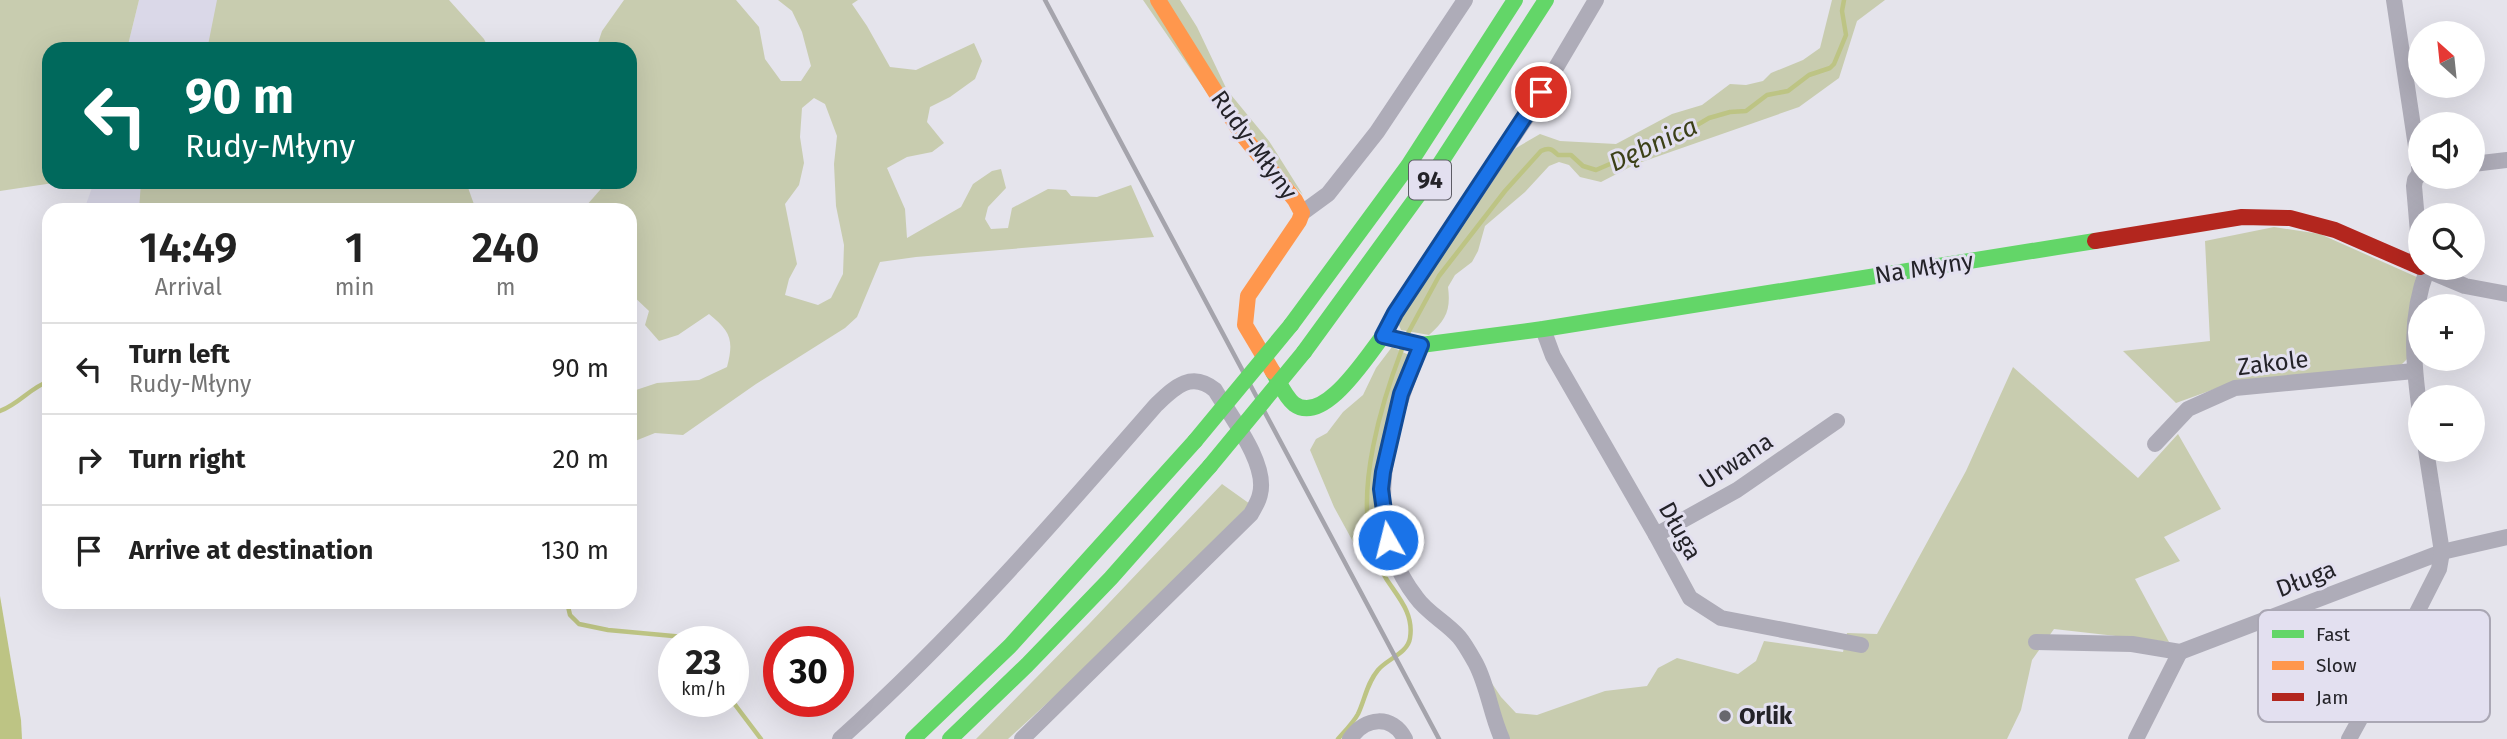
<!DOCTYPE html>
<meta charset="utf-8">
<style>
body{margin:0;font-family:"Fira Sans",sans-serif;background:#f6f6f6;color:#222;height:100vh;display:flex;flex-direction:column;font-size:26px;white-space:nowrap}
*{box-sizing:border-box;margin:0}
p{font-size:23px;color:#767676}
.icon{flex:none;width:38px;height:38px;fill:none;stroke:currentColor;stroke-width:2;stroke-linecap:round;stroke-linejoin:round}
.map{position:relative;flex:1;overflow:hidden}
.side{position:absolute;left:42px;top:203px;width:595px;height:406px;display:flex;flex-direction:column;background:#fff;border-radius:21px;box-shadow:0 7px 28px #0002}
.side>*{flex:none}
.top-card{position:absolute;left:42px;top:42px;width:595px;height:147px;border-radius:21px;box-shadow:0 7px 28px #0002;background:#00695c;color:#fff;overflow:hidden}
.needle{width:46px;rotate:333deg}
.fabs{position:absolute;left:2408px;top:21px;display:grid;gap:14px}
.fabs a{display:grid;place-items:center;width:77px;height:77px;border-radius:50%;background:#fff;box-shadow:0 7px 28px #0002;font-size:35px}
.speed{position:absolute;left:658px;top:626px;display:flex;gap:14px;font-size:35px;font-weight:700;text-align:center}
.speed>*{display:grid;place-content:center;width:91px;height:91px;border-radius:50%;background:#fff;box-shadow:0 7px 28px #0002;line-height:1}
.speed small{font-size:18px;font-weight:400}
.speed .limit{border:10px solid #d22;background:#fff;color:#111}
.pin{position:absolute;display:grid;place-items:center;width:60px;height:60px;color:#fff;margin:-30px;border:4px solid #fff;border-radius:50%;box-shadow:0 2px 7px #0007}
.me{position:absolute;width:77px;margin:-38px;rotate:352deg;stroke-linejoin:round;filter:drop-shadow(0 0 5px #0008)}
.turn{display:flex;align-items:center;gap:24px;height:147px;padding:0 28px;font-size:32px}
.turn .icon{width:91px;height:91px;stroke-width:2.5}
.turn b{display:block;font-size:49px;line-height:60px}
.eta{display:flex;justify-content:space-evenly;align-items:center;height:119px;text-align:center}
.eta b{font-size:42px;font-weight:600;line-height:49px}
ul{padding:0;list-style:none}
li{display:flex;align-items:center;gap:21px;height:91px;padding:0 28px;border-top:2px solid #e0e0e0}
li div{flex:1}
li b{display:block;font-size:26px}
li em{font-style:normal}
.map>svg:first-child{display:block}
.built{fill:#dad8e8}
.green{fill:#c8ccaf;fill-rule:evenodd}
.water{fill:#bdc484}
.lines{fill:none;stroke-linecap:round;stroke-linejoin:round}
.stream{stroke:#bdc484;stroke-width:4.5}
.street{stroke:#aeacb8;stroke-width:16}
.fast{stroke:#63d668;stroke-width:16}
.slow{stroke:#ff974d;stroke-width:16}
.jam{stroke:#b3261e;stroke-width:16}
.rail{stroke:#a5a4ac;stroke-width:4.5}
.fast-bridge{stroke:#63d668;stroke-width:16}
.route-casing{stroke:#114b97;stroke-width:18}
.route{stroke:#1a73e8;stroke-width:12}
.poi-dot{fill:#68676d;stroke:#e3e0f0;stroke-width:2.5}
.labels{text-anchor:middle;stroke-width:6;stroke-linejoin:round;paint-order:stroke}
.shield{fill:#e3e0f0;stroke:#5d5c65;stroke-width:2}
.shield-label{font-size:23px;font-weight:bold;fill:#242329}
.street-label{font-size:24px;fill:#242329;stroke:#e3e0f0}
.poi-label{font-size:24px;font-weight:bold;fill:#242329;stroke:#e3e0f0;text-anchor:start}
.water-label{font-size:26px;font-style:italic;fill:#3c4018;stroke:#e3e0f0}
.key{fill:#e3e0f0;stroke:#aaa7b4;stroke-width:2}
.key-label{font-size:19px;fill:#242329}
</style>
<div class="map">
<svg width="2507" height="739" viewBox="0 0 2507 739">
<rect width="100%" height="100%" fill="#e5e4ec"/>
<!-- built -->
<g class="built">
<path d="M 139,0 L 375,0 L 360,49 L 127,49 Z"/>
<path d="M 94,182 L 319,182 L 310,210 L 84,210 Z"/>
</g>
<!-- green -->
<g class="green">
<path d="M 0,0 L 139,0 L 127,49 L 49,49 L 49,182 L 60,182 L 0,191 Z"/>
<path d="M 217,0 L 449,0 L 484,39 L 489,49 L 205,49 L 208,45 Z"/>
<path d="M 624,0 L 736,0 L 759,27 L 765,59 L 781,81 L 801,81 L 811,66 L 802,32 L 792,11 L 778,0 L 858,0 L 852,4 L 867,26 L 890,67 L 916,70 L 974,43 L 982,61 L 975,79 L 950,97 L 930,107 L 927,122 L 944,143 L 932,152 L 907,157 L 887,168 L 905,209 L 907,238 L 961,207 L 973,184 L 992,171 L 1001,169 L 1006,188 L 988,207 L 985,219 L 991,229 L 1008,228 L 1012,208 L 1048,189 L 1066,190 L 1071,196 L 1097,197 L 1131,185 L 1154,237 L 916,257 L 880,262 L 857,317 L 845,328 L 756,384 L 683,435 L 655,433 L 630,443 L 630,392 L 657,383 L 699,380 L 727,367 C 734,340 731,332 709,314 L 678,335 L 659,341 L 645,325 L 649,311 L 630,293 L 630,210 L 579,210 L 586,206 L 607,182 L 630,182 L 630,49 L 596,49 L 602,31 ZM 814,98 L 825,104 L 837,136 L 834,164 L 836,206 L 844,245 L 843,274 L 831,298 L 818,305 L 785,295 L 789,279 L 797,264 L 785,204 L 799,185 L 804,163 L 800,137 L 802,108 Z"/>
<path d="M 1143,0 L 1180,0 L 1197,27 L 1227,90 L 1269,141 L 1303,195 L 1216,106 Z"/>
<path d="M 1832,0 L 1885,0 L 1857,21 L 1839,78 L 1799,107 L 1636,164 L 1601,182 L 1580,177 L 1569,165 L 1559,162 L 1549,166 L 1525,192 L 1485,226 L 1478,251 L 1472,262 L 1455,275 L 1448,287 C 1451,310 1446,320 1429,335 L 1401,330 L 1397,320 L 1501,165 L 1516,148 L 1540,134 L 1560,141 L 1616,144 L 1672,114 L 1702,105 L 1730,84 L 1746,85 L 1763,81 L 1771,73 L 1803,60 L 1820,48 Z"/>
<path d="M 141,182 L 466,182 L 476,210 L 139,210 Z"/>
<path d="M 2274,227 L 2320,234 L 2419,278 L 2410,356 L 2397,369 L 2223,386 L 2176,403 L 2123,351 L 2210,341 L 2205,241 Z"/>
<path d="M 1392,347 L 1411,356 L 1376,494 L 1376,514 L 1387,564 L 1381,569 L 1368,569 L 1334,507 L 1310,450 L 1316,439 L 1327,433 L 1343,412 L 1363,395 L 1376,368 Z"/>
<path d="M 2013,367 L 2138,478 L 2178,434 L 2221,509 L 2164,537 L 2180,561 L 2135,579 L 2169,642 L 2054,629 L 2032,660 L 2021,710 L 2007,739 L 1507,739 L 1485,673 L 1501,697 L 1516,713 L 1537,715 L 1605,691 L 1647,686 L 1658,668 L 1677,658 L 1738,674 L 1756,661 L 1764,641 L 1843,652 L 1847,633 L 1877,634 L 1966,471 Z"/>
<path d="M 1222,484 L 1250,504 L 1104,651 L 1008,739 L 976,739 L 1090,623 Z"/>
</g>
<!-- water -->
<path class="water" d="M 0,596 L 21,720 L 22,739 L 0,739 Z"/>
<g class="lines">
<!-- stream -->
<g class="stream">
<path d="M 1407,335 L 1439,276 L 1505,191 L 1541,151 C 1549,147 1552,149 1558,155 L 1571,155 L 1583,166 L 1596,170 L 1640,151 L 1663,145 L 1709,118 L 1730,112 L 1746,111 L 1767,95 L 1788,91 L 1809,75 L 1830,68 L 1834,64 L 1846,35 L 1842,11 L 1844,0"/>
<path d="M 0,411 C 19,404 30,388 49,381"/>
<path d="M 567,602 L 570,615 L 579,624 L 608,630 L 684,637 L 692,642"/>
<path d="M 733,702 L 761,739"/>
<path d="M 1338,739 C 1345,731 1353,723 1358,714 C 1365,699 1367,683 1378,670 C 1387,659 1408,653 1410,638 C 1414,614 1399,598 1387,580 C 1381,571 1375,557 1372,546 C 1356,488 1381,404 1402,349"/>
</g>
<!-- street -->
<g class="street">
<path d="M 2394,0 L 2420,173"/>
<path d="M 2473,164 L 2507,160"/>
<path d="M 1302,213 L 1328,194 L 1377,132 L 1465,0"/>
<path d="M 2416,264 L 2419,244 L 2414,186 L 2415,180 L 2420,173"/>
<path d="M 2422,268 L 2465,286 L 2507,294"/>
<path d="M 1543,329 L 1553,356 L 1656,535 L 1690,598 L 1721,618 L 1861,645"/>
<path d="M 1383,336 L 1395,313 L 1528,115 L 1596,0"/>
<path d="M 1421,345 C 1389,425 1357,521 1416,597 C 1427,613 1446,622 1459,637 C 1465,644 1471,655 1476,664 C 1488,687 1491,715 1502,739"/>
<path d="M 2420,412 C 2413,363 2409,317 2427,270"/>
<path d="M 2155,444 L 2188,409 L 2235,388 L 2414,371"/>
<path d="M 1656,535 L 1737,490 L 1837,421"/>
<path d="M 2036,642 L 2132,644 L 2180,652 L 2442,552 L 2507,537"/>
<path d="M 840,739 C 955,636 1055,521 1156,405 C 1174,388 1191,370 1215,390 C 1231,417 1268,464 1260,494 C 1259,501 1254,508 1251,514 L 1022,739"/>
<path d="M 1350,739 C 1365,717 1392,714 1405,739"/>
<path d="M 2136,739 L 2180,652"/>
<path d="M 2349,739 L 2399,648 L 2439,569 L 2442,552 L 2426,450"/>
</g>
<!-- fast -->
<g class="fast">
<path d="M 1291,325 L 1408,166 L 1515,0"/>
<path d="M 1304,352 L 1430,179 L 1546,0"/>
<path d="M 1273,372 C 1279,382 1285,397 1294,404 C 1324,426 1367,356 1383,336 L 1421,345 L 1543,329 L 2095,241"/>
<path d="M 913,739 L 1010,646 L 1195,441"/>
<path d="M 950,739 L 1027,665 L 1111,578 L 1210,466"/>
</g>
<!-- slow -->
<path class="slow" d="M 1158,0 L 1241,133 L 1295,200 L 1302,213 L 1299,221 L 1248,296 L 1245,325 L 1273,372"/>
<!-- jam -->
<path class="jam" d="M 2095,241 L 2242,217 L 2290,218 L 2335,230 L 2420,267"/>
<!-- rail -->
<path class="rail" d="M 1045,0 L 1439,739"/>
<!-- fast-bridge -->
<g class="fast-bridge">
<path d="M 1195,441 L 1291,325"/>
<path d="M 1210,466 L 1304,352"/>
</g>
</g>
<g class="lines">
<!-- route casing -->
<g class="route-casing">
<path id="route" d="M 1388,540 L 1381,489 L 1383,472 L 1401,394 L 1421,345 L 1383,336 L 1395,313 L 1541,92"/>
</g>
<!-- route -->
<use href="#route" class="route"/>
</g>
<!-- markers -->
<circle class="poi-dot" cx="1725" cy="716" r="7"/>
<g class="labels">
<!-- shield labels -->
<rect class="shield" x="1409" y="160.5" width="42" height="39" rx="5"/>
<g class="shield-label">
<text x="1430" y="188">94</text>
</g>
<!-- street labels -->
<g class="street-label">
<text transform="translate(1254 145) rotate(54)" y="8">Rudy-Młyny</text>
<text transform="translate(1924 268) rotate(-9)" y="8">Na Młyny</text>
<text transform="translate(2273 363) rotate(-7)" y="8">Zakole</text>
<text transform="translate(1736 461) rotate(-33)" y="8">Urwana</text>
<text transform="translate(1680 531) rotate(61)" y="8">Długa</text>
<text transform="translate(2306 579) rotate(-21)" y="8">Długa</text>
</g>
<!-- poi labels -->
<g class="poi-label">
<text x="1739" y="724">Orlik</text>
</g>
<!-- water labels -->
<g class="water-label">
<text transform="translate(1653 144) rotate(-25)" y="9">Dębnica</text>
</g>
</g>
<!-- legend -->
<rect x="2258" y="610" width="232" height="112" rx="10" class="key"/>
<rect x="2272" y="630" width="32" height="8" fill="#63d668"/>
<rect x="2272" y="661" width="32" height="9" fill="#ff974d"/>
<rect x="2272" y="693" width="32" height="8" fill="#b3261e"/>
<g class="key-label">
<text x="2316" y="641">Fast</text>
<text x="2316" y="672">Slow</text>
<text x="2316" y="704">Jam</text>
</g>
</svg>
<div class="fabs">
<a><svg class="needle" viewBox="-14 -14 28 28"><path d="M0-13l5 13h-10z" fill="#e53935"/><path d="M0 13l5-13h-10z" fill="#767676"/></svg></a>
<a><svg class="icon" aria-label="sound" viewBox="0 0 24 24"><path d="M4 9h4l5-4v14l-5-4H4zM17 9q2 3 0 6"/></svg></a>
<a><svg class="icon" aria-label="search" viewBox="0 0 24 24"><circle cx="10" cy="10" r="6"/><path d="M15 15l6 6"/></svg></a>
<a>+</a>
<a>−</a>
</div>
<div class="speed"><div>23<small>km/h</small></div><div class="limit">30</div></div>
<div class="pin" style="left:1541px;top:92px;background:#d93025"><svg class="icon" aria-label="arrive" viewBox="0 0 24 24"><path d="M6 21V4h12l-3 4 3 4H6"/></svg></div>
<svg class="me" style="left:1388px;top:540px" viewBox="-20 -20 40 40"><circle r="17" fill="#1a73e8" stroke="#fff" stroke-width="3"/><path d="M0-11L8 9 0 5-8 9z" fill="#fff"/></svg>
<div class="top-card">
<div class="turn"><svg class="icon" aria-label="left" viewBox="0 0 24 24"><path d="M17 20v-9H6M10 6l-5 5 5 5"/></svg><div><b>90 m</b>Rudy-Młyny</div></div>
</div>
<section class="side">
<div class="eta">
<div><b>14:49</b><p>Arrival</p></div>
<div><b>1</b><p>min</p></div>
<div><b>240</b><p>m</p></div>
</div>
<ul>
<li><svg class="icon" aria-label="left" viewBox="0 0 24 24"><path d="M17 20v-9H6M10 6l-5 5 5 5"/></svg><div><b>Turn left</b><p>Rudy-Młyny</p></div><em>90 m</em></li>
<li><svg class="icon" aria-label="right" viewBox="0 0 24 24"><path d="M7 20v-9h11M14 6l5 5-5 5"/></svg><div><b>Turn right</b></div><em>20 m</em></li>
<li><svg class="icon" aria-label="arrive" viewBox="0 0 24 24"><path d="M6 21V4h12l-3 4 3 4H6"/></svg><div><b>Arrive at destination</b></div><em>130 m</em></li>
</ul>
</section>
</div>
